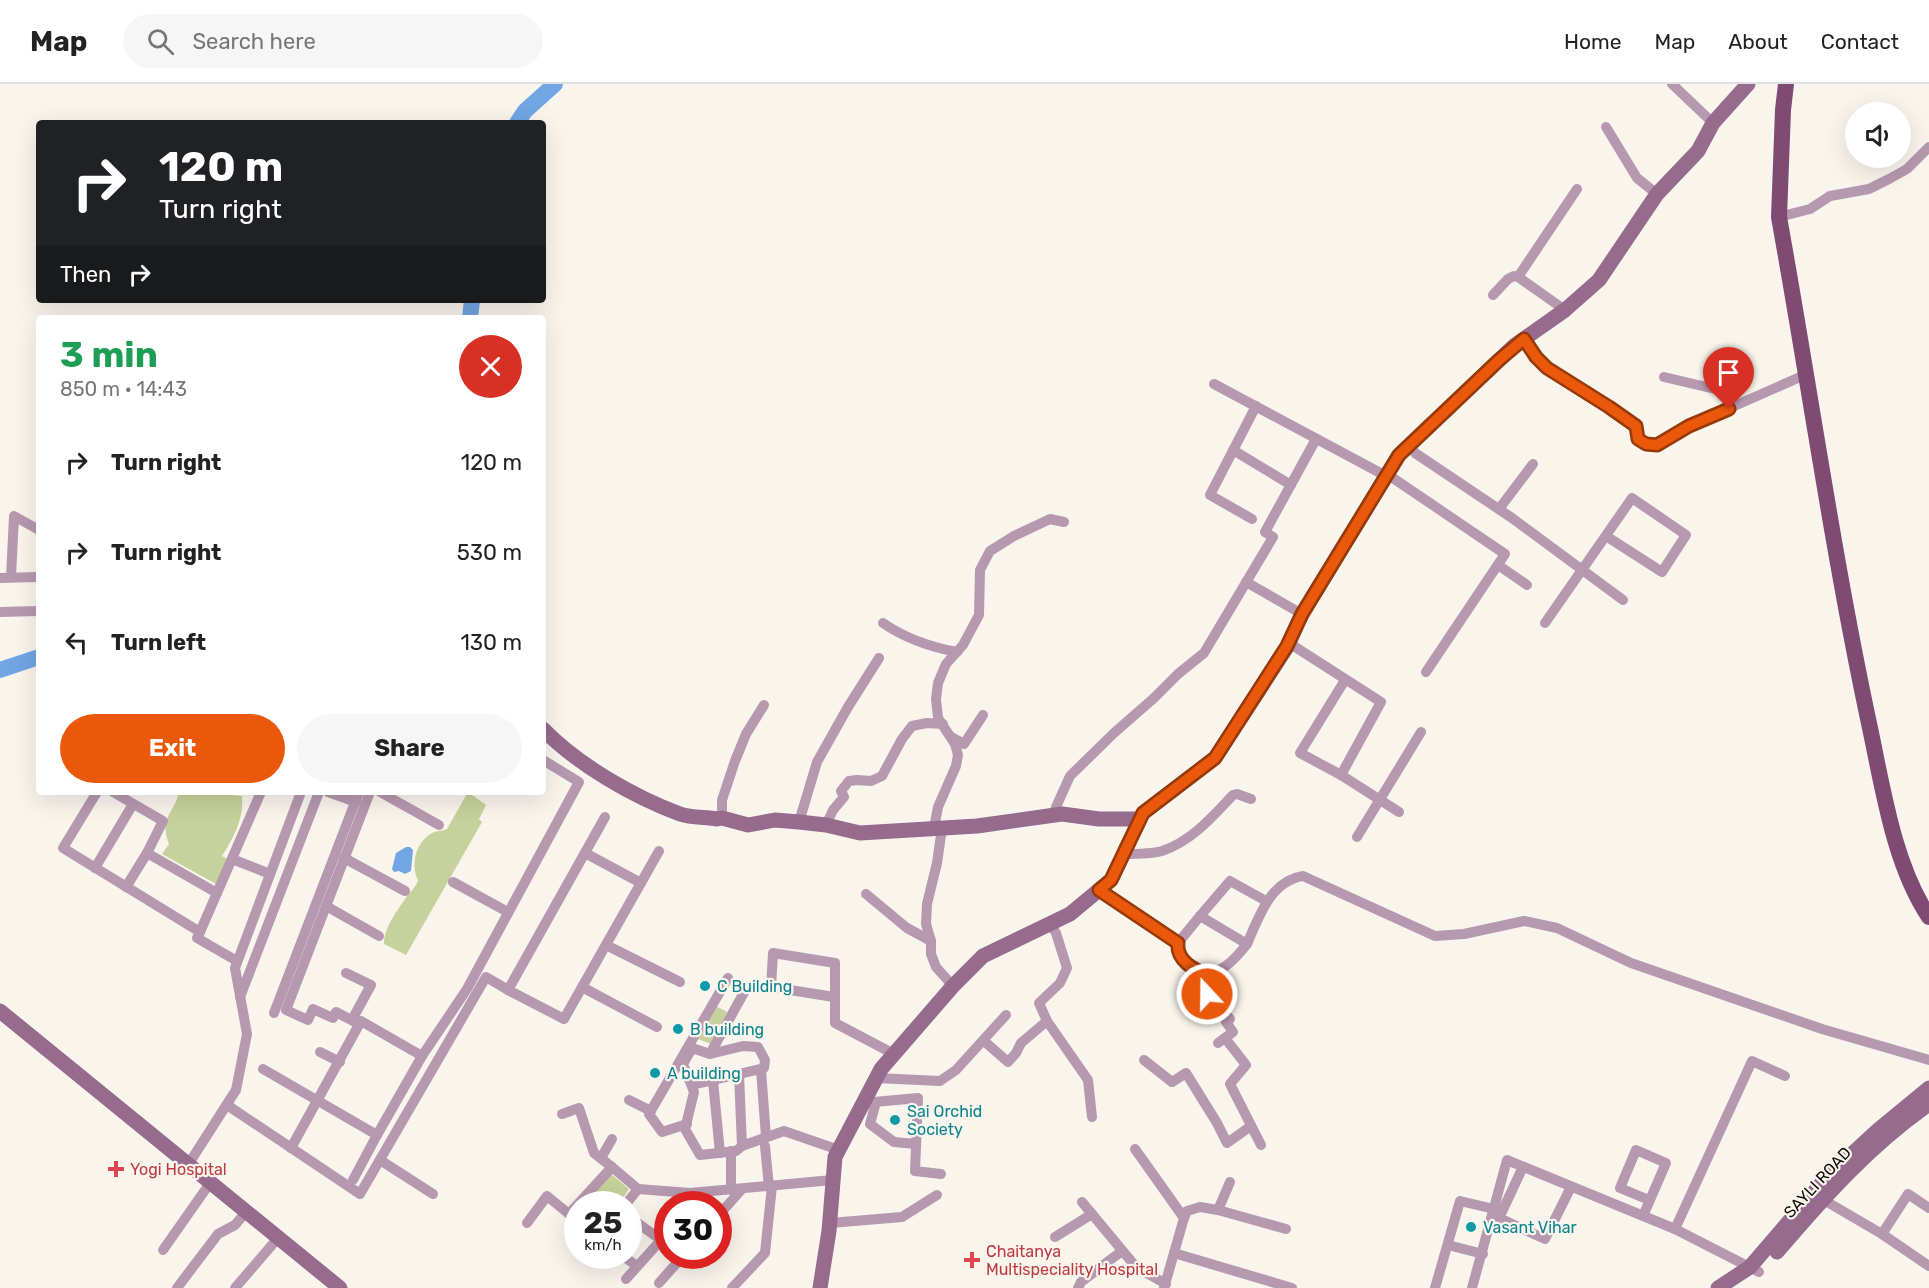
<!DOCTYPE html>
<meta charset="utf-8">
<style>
body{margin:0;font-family:Rubik,sans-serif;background:#f6f6f6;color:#222;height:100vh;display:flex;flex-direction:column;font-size:22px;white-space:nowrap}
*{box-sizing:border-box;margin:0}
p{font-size:20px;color:#767676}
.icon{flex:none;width:33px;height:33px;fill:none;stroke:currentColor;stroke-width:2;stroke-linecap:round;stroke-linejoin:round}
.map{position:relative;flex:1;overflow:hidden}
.side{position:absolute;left:36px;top:231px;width:510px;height:480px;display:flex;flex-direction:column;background:#fff;border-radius:6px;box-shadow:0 6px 24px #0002}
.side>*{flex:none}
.top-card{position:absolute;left:36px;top:36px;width:510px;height:183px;border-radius:6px;box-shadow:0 6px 24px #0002;background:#202124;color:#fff;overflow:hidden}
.buttons{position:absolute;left:1845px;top:18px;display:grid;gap:12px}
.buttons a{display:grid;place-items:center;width:66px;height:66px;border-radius:50%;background:#fff;box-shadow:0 6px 24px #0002;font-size:30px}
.speed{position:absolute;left:564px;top:1107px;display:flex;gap:12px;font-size:30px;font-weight:700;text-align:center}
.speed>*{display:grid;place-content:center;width:78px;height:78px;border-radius:50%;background:#fff;box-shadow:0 6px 24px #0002;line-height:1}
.speed small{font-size:15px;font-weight:400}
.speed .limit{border:9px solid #d22;background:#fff;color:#111}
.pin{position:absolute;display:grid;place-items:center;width:51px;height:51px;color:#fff;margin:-62px -26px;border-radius:50% 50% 50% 0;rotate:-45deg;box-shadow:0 0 6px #0007}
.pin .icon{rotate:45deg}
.me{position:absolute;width:66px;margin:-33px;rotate:339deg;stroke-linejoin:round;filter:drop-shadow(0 0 4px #0008)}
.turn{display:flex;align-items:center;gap:21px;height:126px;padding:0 24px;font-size:27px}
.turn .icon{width:78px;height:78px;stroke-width:2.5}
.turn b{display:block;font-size:42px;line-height:51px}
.then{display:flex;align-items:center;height:57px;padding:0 24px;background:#0003;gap:12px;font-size:22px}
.round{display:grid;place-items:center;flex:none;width:63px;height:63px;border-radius:32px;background:#f6f6f6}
.head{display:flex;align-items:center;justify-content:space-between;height:102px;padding:0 24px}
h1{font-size:36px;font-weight:700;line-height:45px;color:#1e9e55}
.cta{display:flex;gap:12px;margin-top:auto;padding:12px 24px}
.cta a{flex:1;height:69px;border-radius:36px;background:#ea580c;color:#fff;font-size:24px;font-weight:700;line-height:69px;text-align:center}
.cta a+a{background:#f6f6f6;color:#222}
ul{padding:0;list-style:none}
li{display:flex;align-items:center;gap:18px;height:90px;padding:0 24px}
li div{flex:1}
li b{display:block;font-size:22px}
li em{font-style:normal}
header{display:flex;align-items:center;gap:36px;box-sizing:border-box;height:84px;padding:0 30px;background:#fff;border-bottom:2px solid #e0e0e0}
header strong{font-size:28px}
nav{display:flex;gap:33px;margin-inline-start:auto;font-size:21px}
.search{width:420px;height:54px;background:#f6f6f6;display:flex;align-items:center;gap:15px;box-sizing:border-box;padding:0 21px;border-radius:33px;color:#767676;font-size:22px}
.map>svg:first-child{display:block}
.green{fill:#c6d19b}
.water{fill:#71a5e3}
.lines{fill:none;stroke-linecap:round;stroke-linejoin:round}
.river{stroke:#71a5e3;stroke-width:16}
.street{stroke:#b698af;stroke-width:10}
.secondary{stroke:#966b8d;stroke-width:15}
.primary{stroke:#7f4a74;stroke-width:16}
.route-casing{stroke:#983908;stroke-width:15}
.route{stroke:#ea580c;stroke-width:10}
.culture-dot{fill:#0f9aa8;stroke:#f9f5ed;stroke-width:2}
.health-dot{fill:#e0444e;stroke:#f9f5ed;stroke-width:2}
.labels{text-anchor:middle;stroke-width:4.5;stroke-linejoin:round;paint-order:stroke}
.culture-label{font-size:16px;fill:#0d838f;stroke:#f9f5ed;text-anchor:start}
.health-label{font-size:16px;fill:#be3a42;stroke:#f9f5ed;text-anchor:start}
.street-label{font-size:16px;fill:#0d0c0a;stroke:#f9f5ed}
</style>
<header>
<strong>Map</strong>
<div class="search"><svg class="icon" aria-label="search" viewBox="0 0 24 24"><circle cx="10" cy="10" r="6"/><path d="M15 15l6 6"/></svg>Search here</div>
<nav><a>Home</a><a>Map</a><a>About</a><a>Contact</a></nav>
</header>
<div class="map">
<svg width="1929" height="1204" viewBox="0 0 1929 1204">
<rect width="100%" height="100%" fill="#f9f5ed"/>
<!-- green -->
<g class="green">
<path d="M 179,708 L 203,708 L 242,712 C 244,735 234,753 222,772 L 228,775 L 216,800 L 162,770 L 169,760 C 159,733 174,730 179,708 Z"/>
<path d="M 468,708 L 486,721 L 479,735 L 482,738 L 406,871 L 384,860 C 384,843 398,826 407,812 C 412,806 416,803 418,796 C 410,780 416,758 432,749 C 436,747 442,747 447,745 Z"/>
<path d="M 716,922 L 727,928 L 711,960 L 698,955 Z"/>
<path d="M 610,1089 L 629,1105 L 619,1120 L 580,1120 Z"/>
</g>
<!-- water -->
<path class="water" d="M 406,763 L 410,763 L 413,766 L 411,787 L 405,790 L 399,787 L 394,788 L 392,785 L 396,769 Z"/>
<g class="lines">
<!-- river -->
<g class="river">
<path d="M 517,39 L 525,27 L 555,0"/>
<path d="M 470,234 L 472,216"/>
<path d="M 0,586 L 39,573"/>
</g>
<!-- street -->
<g class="street">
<path d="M 1672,0 L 1713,39"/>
<path d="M 1606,43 L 1637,94 L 1657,110"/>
<path d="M 1779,133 L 1810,125 L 1830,112 L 1869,105 L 1889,95 L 1907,85 L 1929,63"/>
<path d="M 1493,211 L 1508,195 L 1514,192 L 1518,193"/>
<path d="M 1565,226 L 1518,193 L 1577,105"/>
<path d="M 1524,255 L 1536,273 L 1547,284 L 1609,323 L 1636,342 L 1638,355 L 1646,360 L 1657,361 L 1689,342 L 1807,290"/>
<path d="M 1664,293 L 1719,306 L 1733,323"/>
<path d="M 1214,300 L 1386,392"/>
<path d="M 1409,360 L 1415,369 L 1512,434 L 1623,516"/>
<path d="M 1233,366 L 1291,401"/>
<path d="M 1387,390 L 1505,470 L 1426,588"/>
<path d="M 1499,425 L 1533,380"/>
<path d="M 1252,435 L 1210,411 L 1256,322"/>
<path d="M 1498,481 L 1527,501"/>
<path d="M 11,493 L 14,432 L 39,446"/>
<path d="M 0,494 L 39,493"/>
<path d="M 1246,498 L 1302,530"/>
<path d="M 0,528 L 39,527"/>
<path d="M 883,539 C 906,555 930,563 957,568"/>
<path d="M 1545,539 L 1632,414 L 1686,451 L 1662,488 L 1606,452"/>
<path d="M 1289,559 L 1381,618 L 1341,691 L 1399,728"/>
<path d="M 951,653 L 964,660 L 983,631"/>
<path d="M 1341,691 L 1300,669 L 1345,596"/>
<path d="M 97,708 L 63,764 L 200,848 L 261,708"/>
<path d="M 113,708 L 163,737 L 147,769 L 217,809"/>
<path d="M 328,708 L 356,718"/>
<path d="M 380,708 L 439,741"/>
<path d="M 1054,732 L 1056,723 L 1070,692 L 1114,649 L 1154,614 L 1178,590 L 1204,569 L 1273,453 L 1265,448 L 1316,355"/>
<path d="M 722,734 L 722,716 L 735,677 L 746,650 L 764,621"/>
<path d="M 799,738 L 817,678 L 848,623 L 879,574"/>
<path d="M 826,741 L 833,726 L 844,713 L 841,707 L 849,697 L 857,696 L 871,697 L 882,692 L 902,655 L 912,642 L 927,639 L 943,640"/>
<path d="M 934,744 L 938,723 L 956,682 L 958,671 L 955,660 L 938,634 L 936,615 L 938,599 L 946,580 L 963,561 L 979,531 L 980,486 L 990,467 L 1014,452 L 1050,435 L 1064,438"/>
<path d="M 942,744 L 937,779 L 927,820 L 926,840 L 931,857 L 931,870 L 936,883 L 953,902"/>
<path d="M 1357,753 L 1421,648"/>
<path d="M 585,769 L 641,799"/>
<path d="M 1124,770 C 1136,770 1151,770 1162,767 C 1192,757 1212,733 1233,711 L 1237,710 L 1251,715"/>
<path d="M 344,774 L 405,807"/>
<path d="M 232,775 L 270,790"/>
<path d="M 95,784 L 133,720"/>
<path d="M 453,798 L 508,828"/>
<path d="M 126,803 L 147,769"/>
<path d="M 1099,806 L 1178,859 L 1200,832 L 1247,860 C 1259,833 1270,797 1303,792 L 1435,852 L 1464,850 L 1524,837 L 1557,844 L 1631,879 L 1822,945 L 1929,976"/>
<path d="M 866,810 L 907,844 L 931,857"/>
<path d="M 326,822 L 379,852"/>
<path d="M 1200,832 L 1230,797 L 1266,817"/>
<path d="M 200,848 L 197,854 L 237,877"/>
<path d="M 1178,859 C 1175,876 1194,886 1208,891 C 1226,885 1236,874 1247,860"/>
<path d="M 606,861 L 680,898"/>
<path d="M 346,889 L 371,901 L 352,936"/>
<path d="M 1208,891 L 1207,910 L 1230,935 L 1226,938 L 1233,948 L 1218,959"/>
<path d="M 582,903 L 657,943"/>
<path d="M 508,906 L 564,935 L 659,767"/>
<path d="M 240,913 L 319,708"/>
<path d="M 834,913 L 771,903 L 773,869 L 835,879 L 835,939 L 894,970"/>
<path d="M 274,929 L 359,708"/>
<path d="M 1047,937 L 1039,919 L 1060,899 L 1067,884 L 1056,849 L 1050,840"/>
<path d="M 359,940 L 336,928 L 333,934 L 313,925 L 308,936 L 286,926 L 370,708"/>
<path d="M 1225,954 L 1246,981 L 1230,1000 L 1261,1061"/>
<path d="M 984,957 L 1008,978 L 1016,969 L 1021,959 L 1047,937 L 1088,996 L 1092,1033"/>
<path d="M 320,968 L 340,978"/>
<path d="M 710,970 L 747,903"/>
<path d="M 1144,976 L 1172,998 L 1186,989 L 1217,1039 L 1227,1059 L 1251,1042"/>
<path d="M 263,985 L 377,1051 L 353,1096"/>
<path d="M 761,986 L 766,1053"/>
<path d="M 739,990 L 742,1062"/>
<path d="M 876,994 L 940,997 L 956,986 L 1006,931"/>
<path d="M 713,997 L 720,1069"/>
<path d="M 692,1001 L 764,984 L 765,976 L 758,963 L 743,962 L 710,970 L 692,964 L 683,980 L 694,1008 L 685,1045 L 700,1071 L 736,1067 L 742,1062 L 784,1047 L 839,1066"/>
<path d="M 629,1016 L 651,1027"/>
<path d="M 876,1018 L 870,1040 L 894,1058 L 916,1060"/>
<path d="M 863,1019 L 918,1014 L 915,1087 L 941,1090"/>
<path d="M 227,1021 L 360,1110 L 486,893 L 508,906 L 605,733"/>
<path d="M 562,1030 L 579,1024 L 594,1069 L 612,1083"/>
<path d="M 687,1040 L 662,1048 L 649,1030 L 728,894"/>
<path d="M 377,1051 L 422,972 L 467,905 L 579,698 L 543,676"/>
<path d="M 765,1062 L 769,1103"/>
<path d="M 291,1064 L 361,937 L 422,972"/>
<path d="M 1135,1065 L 1184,1134 L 1164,1204"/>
<path d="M 601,1074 L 612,1055"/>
<path d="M 380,1076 L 433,1110"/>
<path d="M 188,1081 L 236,1006 L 247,950 L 235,884 L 301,708"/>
<path d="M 1523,1083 L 1499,1134 L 1545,1155 L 1571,1103"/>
<path d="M 731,1106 L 731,1067"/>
<path d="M 1822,1115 L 1882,1150 L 1929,1182"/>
<path d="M 1082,1118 L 1136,1183 L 1166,1200"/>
<path d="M 626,1120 L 638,1105"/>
<path d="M 1218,1126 L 1286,1145"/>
<path d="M 628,1132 L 661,1156 L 668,1148"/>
<path d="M 718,1132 L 742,1105"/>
<path d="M 1643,1132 L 1666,1079 L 1636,1066 L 1620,1104 L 1649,1116"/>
<path d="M 1184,1134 L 1187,1127 L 1200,1123 L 1218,1126 L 1230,1098"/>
<path d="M 578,1137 L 569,1130 L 612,1083 L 638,1105 L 690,1109 L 832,1096"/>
<path d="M 527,1139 L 547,1112 L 569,1130"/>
<path d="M 830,1139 L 902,1133 L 937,1111"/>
<path d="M 1675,1145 L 1752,977 L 1785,992"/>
<path d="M 1882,1150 L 1908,1110 L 1929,1124"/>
<path d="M 1055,1153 L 1092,1130"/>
<path d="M 1448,1161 L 1483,1170"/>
<path d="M 163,1166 L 210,1099"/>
<path d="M 1174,1169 L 1292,1204"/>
<path d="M 623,1172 L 637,1182"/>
<path d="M 584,1174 L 586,1172"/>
<path d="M 626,1195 L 661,1156"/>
<path d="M 659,1199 L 683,1172"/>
<path d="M 177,1204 L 218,1150 L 235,1141 L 246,1128"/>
<path d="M 235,1204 L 278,1154"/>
<path d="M 732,1204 L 765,1169 L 772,1102"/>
<path d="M 1078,1204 L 1081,1198 L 1122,1167"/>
<path d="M 1435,1204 L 1460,1117 L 1494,1125"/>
<path d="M 1472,1204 L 1507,1076 L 1675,1145 L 1759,1188"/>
</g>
<!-- secondary -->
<g class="secondary">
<path d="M 543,645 C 578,681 634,713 680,730 C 691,734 705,733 717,735 L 722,734 L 748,741 L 775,736 L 799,738 L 826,741 L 860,749 L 977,742 L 1062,730 L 1099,735 L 1140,735"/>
<path d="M 0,927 L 340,1204"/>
<path d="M 1777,1168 C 1823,1114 1870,1061 1929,1020"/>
<path d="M 820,1204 L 829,1147 L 835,1073 L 881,985 L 953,902 L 983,872 L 1070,830 L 1111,796 L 1143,729 L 1215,674 L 1287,563 L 1302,530 L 1399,371 L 1514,262 L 1565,226 L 1599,196 L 1657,110 L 1698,67 L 1713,39 L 1748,0"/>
<path d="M 1718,1204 L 1750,1183 L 1828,1092 L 1878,1046 L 1929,1004"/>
</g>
<!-- primary -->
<path class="primary" d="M 1786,0 L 1783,26 L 1779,133 L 1785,167 C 1813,326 1836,486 1870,644 C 1883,705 1894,781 1929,833"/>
</g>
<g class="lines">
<!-- route casing -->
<g class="route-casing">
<path id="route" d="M 1207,910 L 1208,891 C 1194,886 1176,876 1178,859 L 1099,806 L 1111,796 L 1143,729 L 1215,674 L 1287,562 L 1302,530 L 1399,371 L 1499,276 L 1524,255 L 1536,273 L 1547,284 L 1609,323 L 1636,342 L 1638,355 L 1646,360 L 1657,361 L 1689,342 L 1729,325"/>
</g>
<!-- route -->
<use href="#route" class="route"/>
</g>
<!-- markers -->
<g class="culture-dot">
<circle cx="705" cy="902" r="6"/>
<circle cx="678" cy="945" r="6"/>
<circle cx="655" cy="989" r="6"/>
<circle cx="895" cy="1036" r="6"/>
<circle cx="1471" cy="1143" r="6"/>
</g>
<g class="health-dot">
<path d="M113 1076h6v6h6v6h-6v6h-6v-6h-6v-6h6z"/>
<path d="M969 1167h6v6h6v6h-6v6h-6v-6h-6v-6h6z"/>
</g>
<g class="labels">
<!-- culture labels -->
<g class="culture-label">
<text x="717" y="908">C Building</text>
<text x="690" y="951">B building</text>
<text x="667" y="995">A building</text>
<text x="907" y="1033">Sai Orchid<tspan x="907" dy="18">Society</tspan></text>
<text x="1483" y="1149">Vasant Vihar</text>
</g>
<!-- health labels -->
<g class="health-label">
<text x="130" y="1091">Yogi Hospital</text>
<text x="986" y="1173">Chaitanya<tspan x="986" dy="18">Multispeciality Hospital</tspan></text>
</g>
<!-- street labels -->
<g class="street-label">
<text transform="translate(1817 1098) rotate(-47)" y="6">SAYLI ROAD</text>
</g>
</g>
</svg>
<div class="buttons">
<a><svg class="icon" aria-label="sound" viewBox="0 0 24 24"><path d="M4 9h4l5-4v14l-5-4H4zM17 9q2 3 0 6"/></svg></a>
</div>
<div class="speed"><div>25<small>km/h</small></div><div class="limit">30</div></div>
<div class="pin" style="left:1729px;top:325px;background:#d93025"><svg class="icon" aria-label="arrive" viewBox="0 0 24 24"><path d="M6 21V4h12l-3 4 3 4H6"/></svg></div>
<svg class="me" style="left:1207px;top:910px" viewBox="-20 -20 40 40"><circle r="17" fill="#ea580c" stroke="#fff" stroke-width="3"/><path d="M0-11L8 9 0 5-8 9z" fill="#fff"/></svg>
<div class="top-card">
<div class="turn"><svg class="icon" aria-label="right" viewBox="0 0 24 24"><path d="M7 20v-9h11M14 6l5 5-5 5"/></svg><div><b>120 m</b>Turn right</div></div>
<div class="then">Then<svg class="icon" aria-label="right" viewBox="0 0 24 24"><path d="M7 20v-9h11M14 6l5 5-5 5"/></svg></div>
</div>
<section class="side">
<div class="head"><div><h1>3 min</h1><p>850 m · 14:43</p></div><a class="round" style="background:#d93025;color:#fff"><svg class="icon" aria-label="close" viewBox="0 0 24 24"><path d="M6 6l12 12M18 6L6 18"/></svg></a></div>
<ul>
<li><svg class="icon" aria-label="right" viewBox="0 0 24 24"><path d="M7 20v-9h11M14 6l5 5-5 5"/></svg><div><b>Turn right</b></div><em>120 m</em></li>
<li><svg class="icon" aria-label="right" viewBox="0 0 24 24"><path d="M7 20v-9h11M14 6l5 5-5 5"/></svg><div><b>Turn right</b></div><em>530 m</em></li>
<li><svg class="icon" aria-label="left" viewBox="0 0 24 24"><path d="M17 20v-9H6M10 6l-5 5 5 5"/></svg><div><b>Turn left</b></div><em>130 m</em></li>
</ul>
<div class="cta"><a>Exit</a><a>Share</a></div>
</section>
</div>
